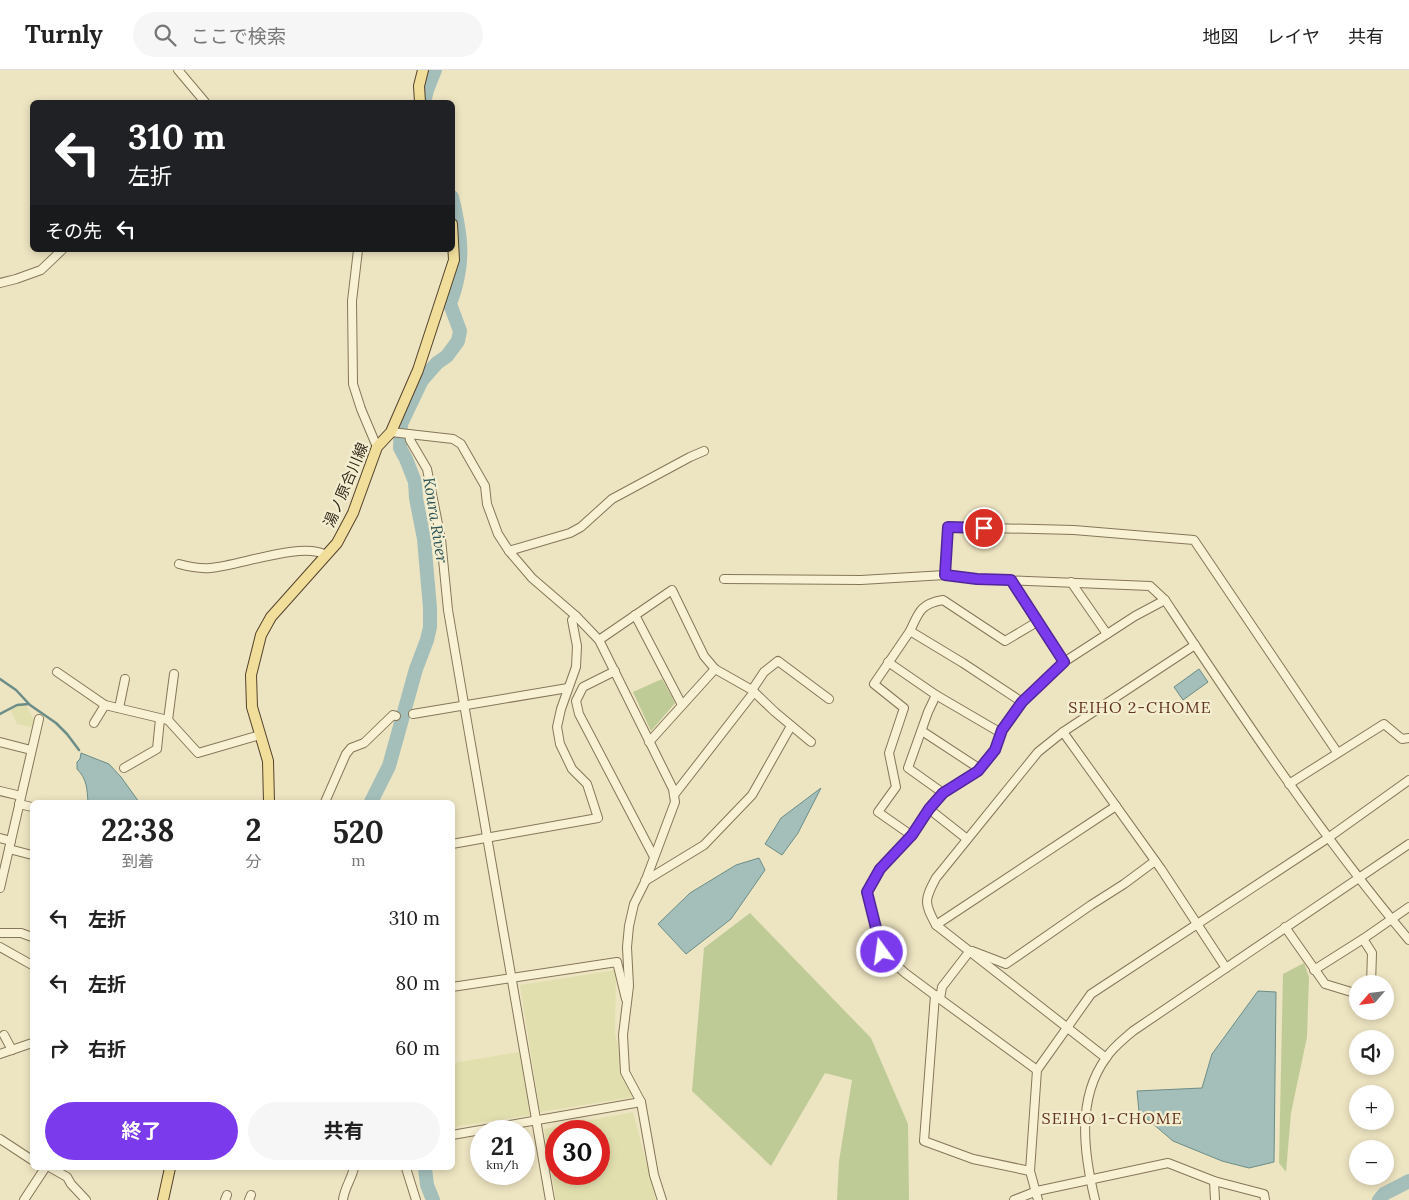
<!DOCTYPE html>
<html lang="ja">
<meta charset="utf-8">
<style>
body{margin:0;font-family:Lora,"Noto Sans JP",serif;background:#f6f6f6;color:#222;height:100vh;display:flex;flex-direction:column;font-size:19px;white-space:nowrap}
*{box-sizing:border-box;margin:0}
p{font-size:16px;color:#767676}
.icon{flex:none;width:28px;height:28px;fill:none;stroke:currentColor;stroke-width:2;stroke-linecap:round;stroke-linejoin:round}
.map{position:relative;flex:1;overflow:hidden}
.sheet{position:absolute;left:30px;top:730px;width:425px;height:370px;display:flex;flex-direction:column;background:#fff;border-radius:8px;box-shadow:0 2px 8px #0003}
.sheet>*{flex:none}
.top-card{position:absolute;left:30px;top:30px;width:425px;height:152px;border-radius:8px;box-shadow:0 2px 8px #0003;background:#202124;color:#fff;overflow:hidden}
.needle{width:32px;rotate:242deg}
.buttons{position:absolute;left:1349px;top:905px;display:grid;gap:10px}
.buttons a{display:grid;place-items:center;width:45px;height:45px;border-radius:50%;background:#fff;box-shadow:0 2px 8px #0003;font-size:25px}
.speed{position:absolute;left:470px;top:1050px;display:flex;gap:10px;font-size:25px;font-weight:700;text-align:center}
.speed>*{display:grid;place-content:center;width:65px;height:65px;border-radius:50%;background:#fff;box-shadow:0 2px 8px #0003;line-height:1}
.speed small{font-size:12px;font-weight:400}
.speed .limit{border:8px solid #d22;background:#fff;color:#111}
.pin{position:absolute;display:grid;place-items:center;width:42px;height:42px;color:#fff;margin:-21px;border:2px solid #fff;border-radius:50%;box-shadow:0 1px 5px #0007}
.me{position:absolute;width:55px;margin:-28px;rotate:346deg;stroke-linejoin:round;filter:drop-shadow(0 0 4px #0008)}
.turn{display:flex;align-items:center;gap:18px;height:105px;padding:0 15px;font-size:22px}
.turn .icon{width:65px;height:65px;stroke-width:2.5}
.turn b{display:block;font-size:35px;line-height:42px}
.then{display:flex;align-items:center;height:48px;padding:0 15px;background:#0003;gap:10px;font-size:19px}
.eta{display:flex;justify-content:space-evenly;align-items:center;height:85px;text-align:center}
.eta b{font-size:30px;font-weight:700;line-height:35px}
.cta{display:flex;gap:10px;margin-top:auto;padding:10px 15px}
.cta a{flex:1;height:58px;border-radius:30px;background:#7c3aed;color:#fff;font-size:20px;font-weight:700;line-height:58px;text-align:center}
.cta a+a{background:#f6f6f6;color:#222}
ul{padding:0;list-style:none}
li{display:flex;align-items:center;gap:15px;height:65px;padding:0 15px}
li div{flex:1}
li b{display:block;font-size:19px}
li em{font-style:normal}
header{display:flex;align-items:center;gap:30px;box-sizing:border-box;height:70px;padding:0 25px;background:#fff;border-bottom:1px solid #e0e0e0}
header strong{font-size:24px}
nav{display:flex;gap:28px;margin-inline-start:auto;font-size:18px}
.search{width:350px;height:45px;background:#f6f6f6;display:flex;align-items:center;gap:12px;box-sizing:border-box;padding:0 18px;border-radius:28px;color:#767676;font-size:19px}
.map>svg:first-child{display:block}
.farmland{fill:#e2dfaf;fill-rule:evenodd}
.green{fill:#bfcb96}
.water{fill:#a4bfba;stroke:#6b8d88}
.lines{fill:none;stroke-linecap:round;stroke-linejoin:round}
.stream{stroke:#6b8d88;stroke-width:2.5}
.river{stroke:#a4bfba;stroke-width:14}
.minor-casing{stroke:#867659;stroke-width:10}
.major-casing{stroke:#54432e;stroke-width:12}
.minor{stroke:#f8f1d4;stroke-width:8}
.major{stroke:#f0de9a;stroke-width:10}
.route-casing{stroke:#51269a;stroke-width:12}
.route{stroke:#7c3aed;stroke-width:9}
.labels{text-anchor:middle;stroke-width:4.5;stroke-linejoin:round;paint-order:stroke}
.street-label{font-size:15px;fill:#362c1d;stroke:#f4eed1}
.water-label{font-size:16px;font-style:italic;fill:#2d5456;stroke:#f4eed1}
.neighbourhood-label{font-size:16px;letter-spacing:1px;fill:#62331e;stroke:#f4eed1}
</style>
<header>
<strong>Turnly</strong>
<div class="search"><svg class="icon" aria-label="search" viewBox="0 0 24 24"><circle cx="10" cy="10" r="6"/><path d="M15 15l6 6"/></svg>ここで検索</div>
<nav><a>地図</a><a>レイヤ</a><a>共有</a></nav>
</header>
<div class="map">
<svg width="1409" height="1130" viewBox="0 0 1409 1130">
<rect width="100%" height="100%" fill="#ede4c1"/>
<!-- farmland -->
<g class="farmland">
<path d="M 23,634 L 26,635 L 35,652 L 34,658 L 17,654 L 10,639 Z"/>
<path d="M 616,900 L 615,964 L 632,1027 L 540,1042 L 520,915 Z"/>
<path d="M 519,982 L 530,1045 L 453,1057 L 453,993 Z"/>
<path d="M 633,1042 L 656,1130 L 556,1130 L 544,1059 ZM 556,1061 L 599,1061 L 599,1104 L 556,1104 Z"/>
</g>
<!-- green -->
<g class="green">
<path d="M 662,609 L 675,633 L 651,661 L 633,622 Z"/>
<path d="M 750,843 L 871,968 L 908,1054 L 909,1130 L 837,1130 L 839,1091 L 852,1010 L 825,1003 L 771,1096 L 692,1021 L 704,878 Z"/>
<path d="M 1304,893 L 1309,907 L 1307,967 L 1291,1043 L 1286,1102 L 1279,1093 L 1283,904 Z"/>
</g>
<!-- water -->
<g class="water">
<path d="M 1199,599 L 1208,612 L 1183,630 L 1174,617 Z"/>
<path d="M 81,683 L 109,694 L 121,707 L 139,732 L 88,732 C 87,719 87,709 77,699 L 77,692 L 80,689 Z"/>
<path d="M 821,718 L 798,763 L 782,785 L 765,774 L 781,748 Z"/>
<path d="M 759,788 L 765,800 L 731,849 L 686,884 L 658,854 L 690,823 L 736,795 Z"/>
<path d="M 1258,921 L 1276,922 L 1274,1092 L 1249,1098 L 1222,1091 L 1173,1071 L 1139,1042 L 1137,1021 L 1202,1018 L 1212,984 Z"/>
</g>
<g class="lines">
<!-- stream -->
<g class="stream">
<path d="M 0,609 L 16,620 L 30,635 L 56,653 L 67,664 L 79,680"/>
<path d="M 0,644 L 17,635 L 29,634"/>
</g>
<!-- river -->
<g class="river">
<path d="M 424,32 L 427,20 L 435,0"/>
<path d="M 371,732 L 389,696 L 416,599 L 427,570 L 430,557 L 430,538 L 424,469 L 416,428 L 415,412 L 406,389 L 400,378 L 401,354 L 422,310 L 437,293 L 447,286 L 458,271 L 460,261 L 450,234 C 465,194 462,168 452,127"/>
<path d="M 425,1098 L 427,1115 L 433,1130"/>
<path d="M 1379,1130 L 1384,1124 L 1409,1111"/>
</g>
<!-- minor casing -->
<g class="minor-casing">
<g id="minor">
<path d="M 178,0 L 205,32"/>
<path d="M 358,180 L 352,231 L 353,314 L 361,339 L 377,377"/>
<path d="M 0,213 L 16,209 L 41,200 L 62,180"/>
<path d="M 391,362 L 453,369 L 461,374 L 485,416 L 487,434 L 498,464 L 509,481 L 532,508 L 576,546 L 599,570 L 673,719 L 675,732 L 645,812 L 634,834 L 629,856 L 627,877 L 629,916 L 623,965 L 625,1002 L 641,1032 L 654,1105 L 662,1130"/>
<path d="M 409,364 L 410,370 L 427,399 L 441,469 L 448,540 L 464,634 L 550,1130"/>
<path d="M 509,481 L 570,463 L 581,457 L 612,429 L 690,387 L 704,381"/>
<path d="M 179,494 C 190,497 199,499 210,498 C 239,496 302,471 326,485"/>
<path d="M 945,505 L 948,457 L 1074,460 L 1194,470 L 1337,682"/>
<path d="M 724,509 L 861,510 L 945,505 L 977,509 L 1150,516 L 1165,530 C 1242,646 1319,763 1409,870"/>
<path d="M 1011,510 L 1037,552"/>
<path d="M 1071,512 L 1107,564"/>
<path d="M 635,545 L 682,635"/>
<path d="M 910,561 C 919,542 920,534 943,530 L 1005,571 L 1037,552 L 1064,592"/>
<path d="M 599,570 L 672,520 L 704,586 L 715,599 L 752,620 L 775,642 L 811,672"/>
<path d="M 888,592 L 936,625 L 928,642 L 908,698 L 943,723"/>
<path d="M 615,601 L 583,617 L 576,631 L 579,644 L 654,787"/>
<path d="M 57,602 L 105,635 L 168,650 L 198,683 L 260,665"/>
<path d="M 752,620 L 764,602 L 778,591 L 829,629"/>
<path d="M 936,625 L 1001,663"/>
<path d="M 119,638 L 125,609"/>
<path d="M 413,644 L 568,618"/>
<path d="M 168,650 L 174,604"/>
<path d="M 94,653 L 105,635"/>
<path d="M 922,661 L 980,699"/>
<path d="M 1063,662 L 1161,799 L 1226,898"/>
<path d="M 0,672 L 31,680"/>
<path d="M 649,672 L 715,599"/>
<path d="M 124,698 L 157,679 L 160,649"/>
<path d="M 1289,714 L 1384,654 L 1402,669 L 1409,668"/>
<path d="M 0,721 L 21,726"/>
<path d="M 674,725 L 754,622"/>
<path d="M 325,732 L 346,684 L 351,678 L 364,673 L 393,645 L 396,646"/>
<path d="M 19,734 L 32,737"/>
<path d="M 929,739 L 967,769"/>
<path d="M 911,765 L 878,742 L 896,717 L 889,683 L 904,638 L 874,614 L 910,561 L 963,593 L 1022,632"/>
<path d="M 0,768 L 11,771"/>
<path d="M 452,774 L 598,748 L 587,714 L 572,699 L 560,674 L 557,657 L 561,639 L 576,597 L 577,576 L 572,550 L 576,546"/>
<path d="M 9,779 L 32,785"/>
<path d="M 645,811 L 704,775 L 752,725 L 791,656"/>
<path d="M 0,818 L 39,649"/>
<path d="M 936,855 L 1116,736"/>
<path d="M 1285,857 L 1325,914 L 1358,924"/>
<path d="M 0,863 L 21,863 L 32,867"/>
<path d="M 1363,869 L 1409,837"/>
<path d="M 0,877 L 32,895"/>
<path d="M 972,881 L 1006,894 L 1091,835 L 1124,814 L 1155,791"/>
<path d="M 1314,900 L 1363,869 L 1372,883 L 1371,914"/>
<path d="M 452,917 L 617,892 L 626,929"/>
<path d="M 935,925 L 924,1071 L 973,1089 L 1030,1101"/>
<path d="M 940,929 L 942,917 L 969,882"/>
<path d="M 4,965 L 12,980"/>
<path d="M 0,984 L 32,973"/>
<path d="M 1106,988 L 936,855 C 924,833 924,830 936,808 L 1038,682 L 1063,662 L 1195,575"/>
<path d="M 1037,1000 L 940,929 L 905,903 L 882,882 L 867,822 L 880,799 L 911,765 L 929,739 L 943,723 L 980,699 L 995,680 L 1002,660 L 1022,632 L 1064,592 L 1135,546 L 1165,530"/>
<path d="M 452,1065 L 641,1032"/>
<path d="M 0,1069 L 32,1090"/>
<path d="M 51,1098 L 67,1107 L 71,1114 L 86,1130"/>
<path d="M 406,1098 L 416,1130"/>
<path d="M 1214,1111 L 1215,1130"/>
<path d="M 24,1130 L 45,1098"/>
<path d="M 225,1130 L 227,1125"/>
<path d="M 249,1130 L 251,1125"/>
<path d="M 343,1130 C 344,1119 351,1110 354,1098"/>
<path d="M 1014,1130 L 1037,1121 L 1168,1093 L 1214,1111 L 1264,1124 L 1265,1130"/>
<path d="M 1038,1130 L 1030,1101 L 1037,1000 L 1091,924 L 1328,768 L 1409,710"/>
<path d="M 1095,1130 C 1084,1084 1076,1029 1106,988 C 1113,977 1124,969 1133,961 L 1409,774"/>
</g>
</g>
<!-- major casing -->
<g class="major-casing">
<g id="major">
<path d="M 420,32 L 419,16 L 423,0"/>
<path d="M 269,732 L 268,691 L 252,637 L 251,605 L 261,565 L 271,547 L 337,473 L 353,443 L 377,377 L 391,362 L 418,300 L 454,190 L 452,154"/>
<path d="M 163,1130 L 170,1098"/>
</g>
</g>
<!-- minor -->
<use href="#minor" class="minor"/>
<!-- major -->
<use href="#major" class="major"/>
</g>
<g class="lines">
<!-- route casing -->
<g class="route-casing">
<path id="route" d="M 882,882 L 867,822 L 880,799 L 912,765 L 929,739 L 943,723 L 978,701 L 995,680 L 1002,660 L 1022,632 L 1064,592 L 1011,510 L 977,509 L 945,505 L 948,457 L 984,458"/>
</g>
<!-- route -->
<use href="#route" class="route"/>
</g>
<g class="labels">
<!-- street labels -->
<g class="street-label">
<text transform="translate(346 415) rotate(-67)" y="5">湯ノ原合川線</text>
</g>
<!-- water labels -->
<g class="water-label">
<text transform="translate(436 450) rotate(81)" y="6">Koura River</text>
</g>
<!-- neighbourhood labels -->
<g class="neighbourhood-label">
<text x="1140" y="643">SEIHO 2-CHOME</text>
<text x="1112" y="1054">SEIHO 1-CHOME</text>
</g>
</g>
</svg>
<div class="buttons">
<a><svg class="needle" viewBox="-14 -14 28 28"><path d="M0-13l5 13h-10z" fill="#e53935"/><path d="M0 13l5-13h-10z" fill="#767676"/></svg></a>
<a><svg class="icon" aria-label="sound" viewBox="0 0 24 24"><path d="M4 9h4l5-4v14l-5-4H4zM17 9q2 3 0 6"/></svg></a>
<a>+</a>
<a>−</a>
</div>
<div class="speed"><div>21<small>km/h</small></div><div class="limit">30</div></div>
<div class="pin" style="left:984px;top:458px;background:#d93025"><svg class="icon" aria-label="arrive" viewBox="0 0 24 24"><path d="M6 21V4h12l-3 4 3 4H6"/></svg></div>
<svg class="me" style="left:882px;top:882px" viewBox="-20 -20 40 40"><circle r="17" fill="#7c3aed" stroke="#fff" stroke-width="3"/><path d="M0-11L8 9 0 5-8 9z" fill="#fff"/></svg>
<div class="top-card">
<div class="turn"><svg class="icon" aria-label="left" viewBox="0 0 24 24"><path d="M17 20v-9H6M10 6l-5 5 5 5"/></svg><div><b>310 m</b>左折</div></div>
<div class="then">その先<svg class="icon" aria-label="left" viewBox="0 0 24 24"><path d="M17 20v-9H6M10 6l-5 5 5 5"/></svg></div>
</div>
<section class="sheet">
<div class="eta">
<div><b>22:38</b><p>到着</p></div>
<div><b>2</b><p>分</p></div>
<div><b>520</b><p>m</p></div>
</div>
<ul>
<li><svg class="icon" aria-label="left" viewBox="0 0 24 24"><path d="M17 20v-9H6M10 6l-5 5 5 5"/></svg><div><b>左折</b></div><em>310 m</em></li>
<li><svg class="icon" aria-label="left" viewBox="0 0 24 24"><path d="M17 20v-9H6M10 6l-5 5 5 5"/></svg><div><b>左折</b></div><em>80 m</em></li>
<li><svg class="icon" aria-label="right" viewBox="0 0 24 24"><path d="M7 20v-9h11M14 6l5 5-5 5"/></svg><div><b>右折</b></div><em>60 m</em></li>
</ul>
<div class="cta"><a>終了</a><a>共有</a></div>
</section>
</div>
